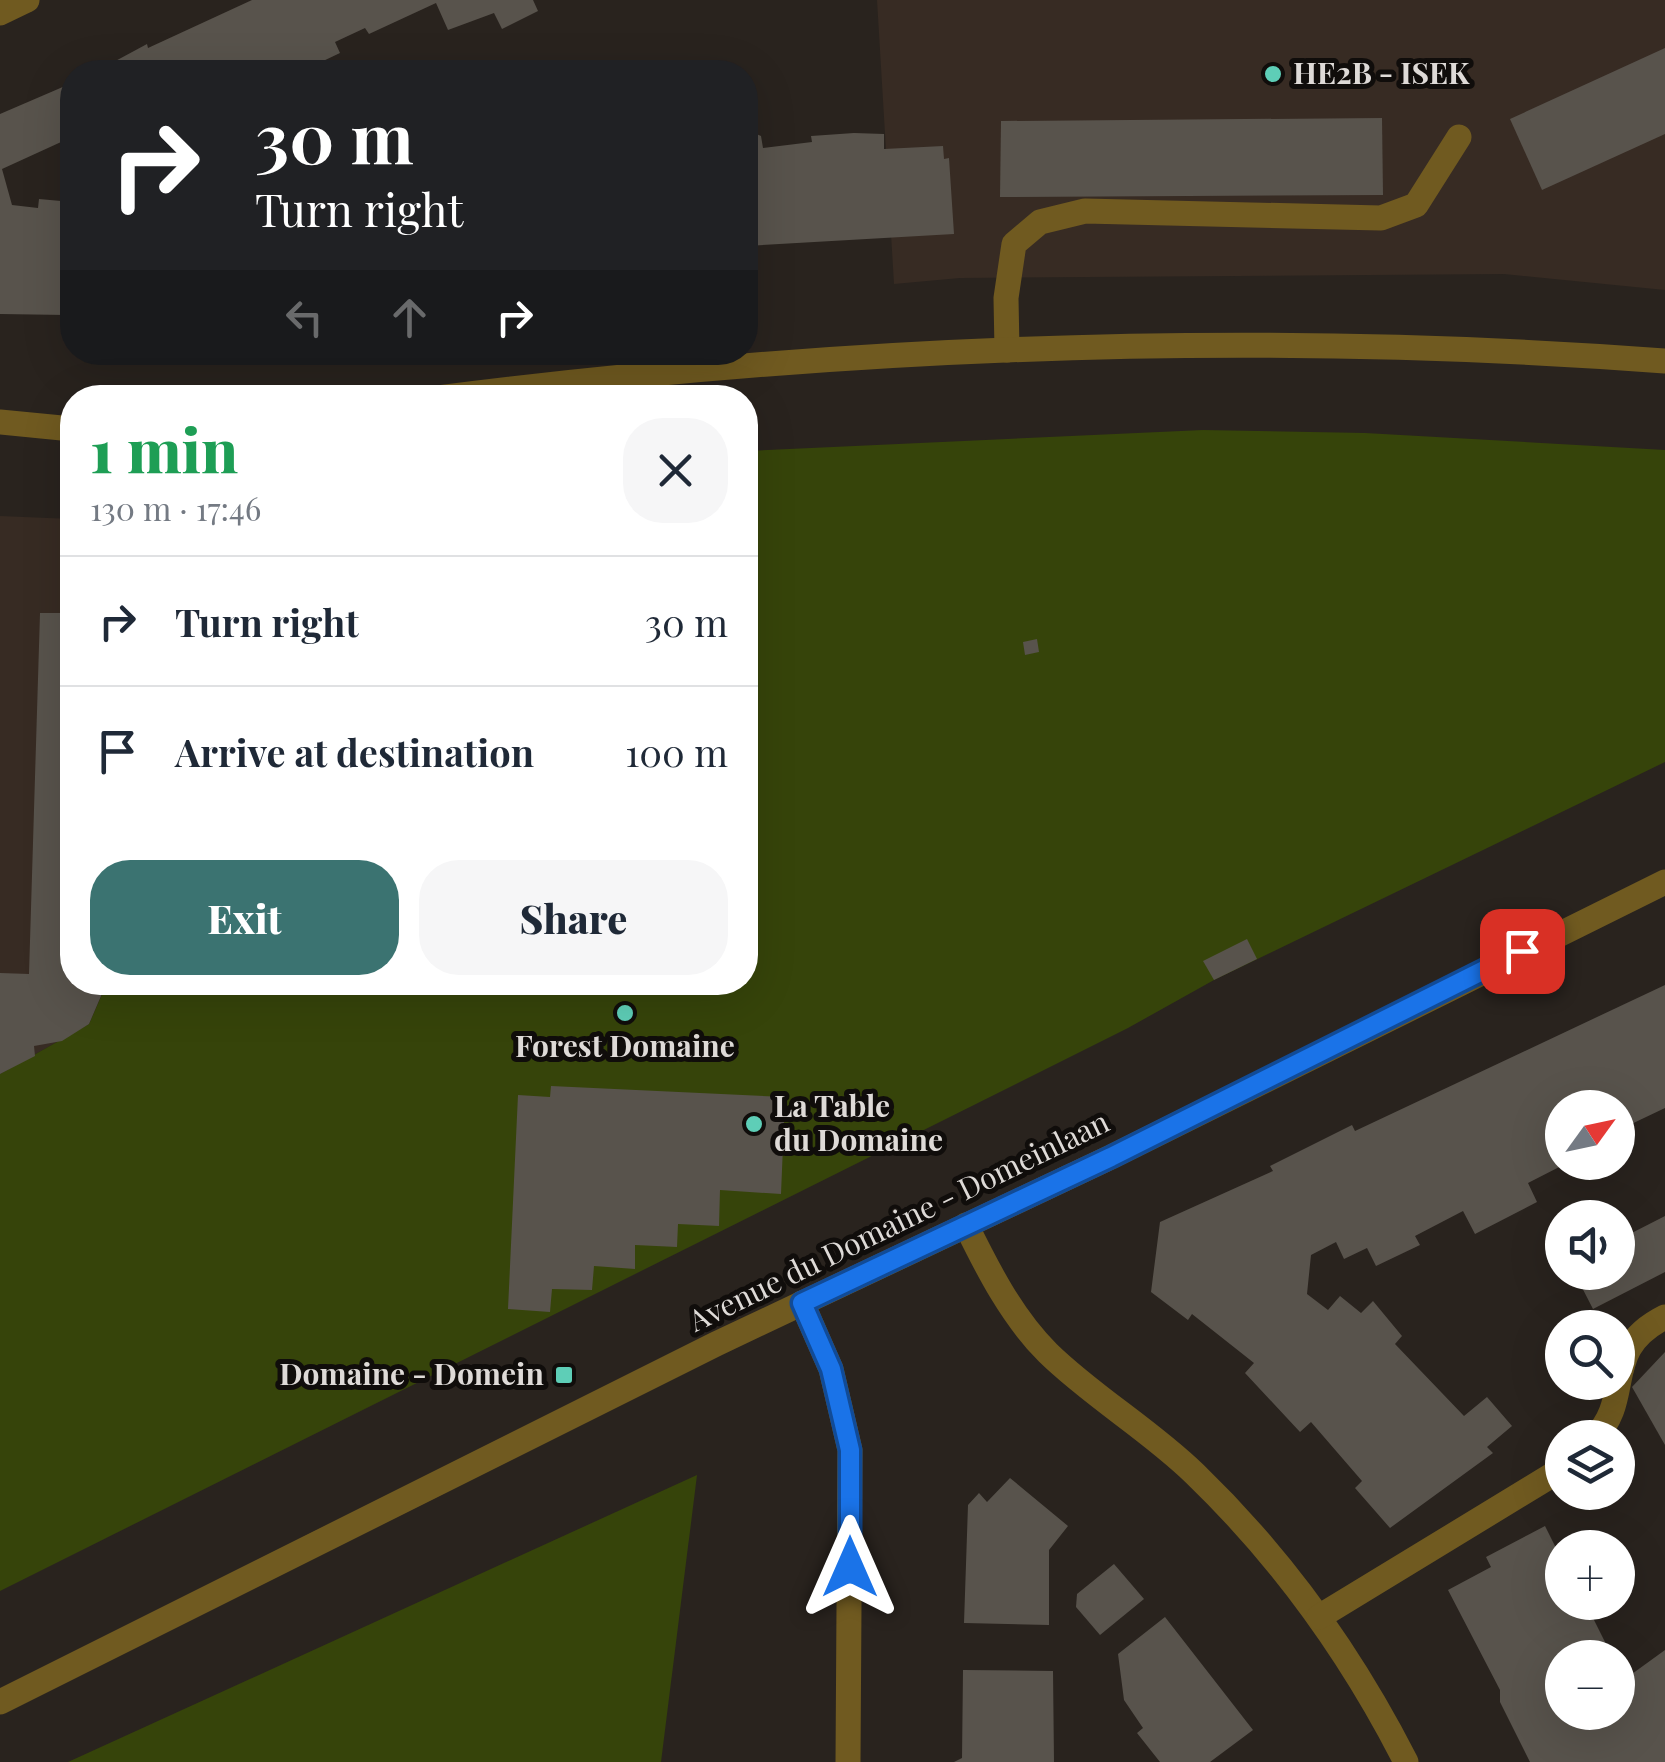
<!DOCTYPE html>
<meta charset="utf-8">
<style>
body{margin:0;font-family:"Playfair Display",serif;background:#f6f6f7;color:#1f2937;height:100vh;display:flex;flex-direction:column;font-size:38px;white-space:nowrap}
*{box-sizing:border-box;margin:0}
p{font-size:32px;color:#747a83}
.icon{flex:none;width:55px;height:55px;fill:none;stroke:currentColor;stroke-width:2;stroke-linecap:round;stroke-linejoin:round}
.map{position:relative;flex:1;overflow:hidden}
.panel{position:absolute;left:60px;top:385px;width:698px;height:610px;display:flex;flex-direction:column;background:#fff;border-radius:40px;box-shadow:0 10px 40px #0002}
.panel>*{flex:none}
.hud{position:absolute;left:60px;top:60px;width:698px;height:305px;border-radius:40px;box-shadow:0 10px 40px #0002;background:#202124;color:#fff;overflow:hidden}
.needle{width:65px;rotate:57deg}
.buttons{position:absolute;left:1545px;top:1090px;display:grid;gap:20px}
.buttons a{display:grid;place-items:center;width:90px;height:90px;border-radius:50%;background:#fff;box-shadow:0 10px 40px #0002;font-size:50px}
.pin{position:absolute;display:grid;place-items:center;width:85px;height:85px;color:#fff;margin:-42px;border-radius:20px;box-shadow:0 5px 15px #0006}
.me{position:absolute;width:110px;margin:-55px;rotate:0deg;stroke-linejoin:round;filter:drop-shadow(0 0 8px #0008)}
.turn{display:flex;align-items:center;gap:35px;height:210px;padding:0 30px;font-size:45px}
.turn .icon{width:130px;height:130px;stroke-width:2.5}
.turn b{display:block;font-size:70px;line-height:85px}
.lanes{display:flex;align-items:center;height:95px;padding:0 30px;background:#0003;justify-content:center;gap:50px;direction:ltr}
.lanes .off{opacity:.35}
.round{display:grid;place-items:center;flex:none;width:105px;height:105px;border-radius:40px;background:#f6f6f7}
.head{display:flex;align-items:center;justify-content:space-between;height:170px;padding:0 30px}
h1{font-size:60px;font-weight:800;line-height:75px;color:#1e9e55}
.cta{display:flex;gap:20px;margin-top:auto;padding:20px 30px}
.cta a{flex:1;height:115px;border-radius:40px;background:#3b7371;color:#fff;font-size:40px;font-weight:800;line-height:115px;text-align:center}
.cta a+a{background:#f6f6f7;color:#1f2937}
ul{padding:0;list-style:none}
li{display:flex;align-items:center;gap:30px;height:130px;padding:0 30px;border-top:2px solid #e0e1e3}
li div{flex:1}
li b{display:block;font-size:38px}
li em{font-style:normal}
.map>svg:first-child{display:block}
.built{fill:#372b23}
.green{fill:#36440a}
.building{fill:#58534c}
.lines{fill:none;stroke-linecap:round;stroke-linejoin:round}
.minor{stroke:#705a20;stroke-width:25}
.route-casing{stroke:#114b97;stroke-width:25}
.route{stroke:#1a73e8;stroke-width:18}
.poi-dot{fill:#5eceb7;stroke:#100d0b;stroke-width:4}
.labels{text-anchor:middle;stroke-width:10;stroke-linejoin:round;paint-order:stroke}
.poi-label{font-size:30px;font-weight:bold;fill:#dedad7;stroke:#100d0b;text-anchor:start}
.street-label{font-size:30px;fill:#dedad7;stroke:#100d0b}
</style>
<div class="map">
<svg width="1665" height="1762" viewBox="0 0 1665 1762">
<rect width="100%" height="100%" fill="#29231e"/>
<!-- built -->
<g class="built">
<path d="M 877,0 L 1665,0 L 1665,290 L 1504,274 L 960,278 L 894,284 Z"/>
<path d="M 0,516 L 72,519 L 72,982 L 107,983 L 89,1024 L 0,1074 Z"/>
</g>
<!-- green -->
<g class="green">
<path d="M 1203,430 L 1365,433 L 1665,450 L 1665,762 L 1214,980 L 1128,1028 L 0,1591 L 0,1074 L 89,1024 L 107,983 L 745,982 L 745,451 Z"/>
<path d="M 697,1475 L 661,1762 L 68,1762 Z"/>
</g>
<!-- building -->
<g class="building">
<path d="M 252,0 L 533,0 L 538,11 L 502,29 L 494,13 L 448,30 L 436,3 L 369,34 L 365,28 L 335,42 L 340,53 L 300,72 L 95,72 L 147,44 L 148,48 Z"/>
<path d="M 1665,48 L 1665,134 L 1542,190 L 1510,119 Z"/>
<path d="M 72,83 L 72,137 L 2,169 L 12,205 L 38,208 L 39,199 L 72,202 L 72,319 L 66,315 L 0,314 L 0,114 Z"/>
<path d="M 1382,118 L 1383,195 L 1000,197 L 1001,121 Z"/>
<path d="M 745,129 L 761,136 L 763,148 L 812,142 L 811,136 L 854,133 L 884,134 L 884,149 L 943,146 L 944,159 L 949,158 L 954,234 L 745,246 Z"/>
<path d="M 40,613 L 72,613 L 72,982 L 107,982 L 89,1024 L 62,1041 L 34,1046 L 35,1056 L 0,1074 L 0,973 L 29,974 Z"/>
<path d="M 1037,639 L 1039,652 L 1025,655 L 1023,642 Z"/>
<path d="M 1247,939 L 1257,959 L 1214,980 L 1203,961 Z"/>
<path d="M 1665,985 L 1665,1108 L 1623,1128 L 1626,1133 L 1618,1137 L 1618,1108 L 1562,1108 L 1562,1162 L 1569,1162 L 1528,1183 L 1537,1202 L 1475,1234 L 1463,1211 L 1415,1236 L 1420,1245 L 1376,1266 L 1367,1248 L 1344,1259 L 1336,1242 L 1311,1255 L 1307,1294 L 1328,1310 L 1340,1296 L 1361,1313 L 1373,1301 L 1402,1336 L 1395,1344 L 1464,1416 L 1487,1397 L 1512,1426 L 1487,1447 L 1493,1453 L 1390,1528 L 1355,1488 L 1362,1481 L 1311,1422 L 1300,1432 L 1245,1373 L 1254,1363 L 1192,1314 L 1188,1320 L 1151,1292 L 1160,1222 L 1273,1171 L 1270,1166 L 1352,1125 L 1355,1131 Z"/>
<path d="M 551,1086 L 785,1097 L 781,1194 L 720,1190 L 719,1226 L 678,1224 L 677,1247 L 635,1245 L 635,1269 L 594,1266 L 592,1290 L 552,1289 L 550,1312 L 508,1309 L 518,1095 L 550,1097 Z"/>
<path d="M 1665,1216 L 1665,1272 L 1593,1309 L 1574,1272 L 1618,1272 L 1618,1240 Z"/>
<path d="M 1665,1352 L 1665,1445 L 1632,1387 Z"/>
<path d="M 1010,1478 L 1068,1526 L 1049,1550 L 1049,1625 L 964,1623 L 968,1505 L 979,1493 L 987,1502 Z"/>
<path d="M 1545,1526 L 1562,1560 L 1562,1602 L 1585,1602 L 1613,1658 L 1562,1658 L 1562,1712 L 1618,1712 L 1618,1665 L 1625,1679 L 1665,1650 L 1665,1762 L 1530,1762 L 1500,1702 L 1500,1690 L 1448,1590 L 1491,1567 L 1486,1557 Z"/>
<path d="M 1114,1564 L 1144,1599 L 1100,1635 L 1076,1607 L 1077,1594 Z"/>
<path d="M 1165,1617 L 1253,1730 L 1210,1762 L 1160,1762 L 1137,1733 L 1143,1728 L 1124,1700 L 1118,1654 Z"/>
<path d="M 963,1670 L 1053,1671 L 1054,1762 L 954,1762 L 962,1758 Z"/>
</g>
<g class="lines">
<!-- minor -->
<g class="minor">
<path d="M 0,13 L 27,0"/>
<path d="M 1007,350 L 1006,298 L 1014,244 L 1040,222 L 1085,211 L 1381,218 L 1416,205 L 1459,137"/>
<path d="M 438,398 C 845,346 1255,330 1665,361"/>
<path d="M 0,422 L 72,429"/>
<path d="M 966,1225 C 988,1270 1012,1317 1048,1353 C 1093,1397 1150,1430 1195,1474 C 1281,1557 1352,1656 1406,1762"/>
<path d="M 802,1303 L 831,1369 L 850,1450 L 848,1762"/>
<path d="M 1594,1438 C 1635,1397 1599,1350 1665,1317"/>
<path d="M 1319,1617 L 1562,1469"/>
<path d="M 0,1702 L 716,1344 L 1111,1157 L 1665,882"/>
</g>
</g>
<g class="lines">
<!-- route casing -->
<g class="route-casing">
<path id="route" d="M 850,1567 L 850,1450 L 831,1369 L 802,1303 L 1111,1157 L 1522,951"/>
</g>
<!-- route -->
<use href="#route" class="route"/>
</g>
<!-- markers -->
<g class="poi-dot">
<circle cx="1273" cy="74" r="10"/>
<circle cx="625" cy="1013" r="10"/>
<circle cx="754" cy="1124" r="10"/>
<rect x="554" y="1365" width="20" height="20" rx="5"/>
</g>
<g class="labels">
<!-- poi labels -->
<g class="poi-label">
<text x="1293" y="84">HE2B - ISEK</text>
<text x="625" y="1057" text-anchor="middle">Forest Domaine</text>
<text x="774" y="1117">La Table<tspan x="774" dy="34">du Domaine</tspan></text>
<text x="544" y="1385" text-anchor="end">Domaine - Domein</text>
</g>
<!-- street labels -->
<g class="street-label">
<text transform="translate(899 1222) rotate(-26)" y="10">Avenue du Domaine - Domeinlaan</text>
</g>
</g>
</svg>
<div class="buttons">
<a><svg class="needle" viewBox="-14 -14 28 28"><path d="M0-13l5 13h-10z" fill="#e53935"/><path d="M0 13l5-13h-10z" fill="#747a83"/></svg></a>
<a><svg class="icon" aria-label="sound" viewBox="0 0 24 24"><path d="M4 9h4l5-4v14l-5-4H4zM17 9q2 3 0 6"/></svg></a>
<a><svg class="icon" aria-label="search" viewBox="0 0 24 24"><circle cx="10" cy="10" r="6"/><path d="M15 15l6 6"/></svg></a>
<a><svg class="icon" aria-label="layers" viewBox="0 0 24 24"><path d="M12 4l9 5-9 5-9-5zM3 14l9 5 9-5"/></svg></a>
<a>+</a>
<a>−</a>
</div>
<div class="pin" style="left:1522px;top:951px;background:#d93025"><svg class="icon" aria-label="arrive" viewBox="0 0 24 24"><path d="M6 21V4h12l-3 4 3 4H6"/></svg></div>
<svg class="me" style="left:850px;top:1567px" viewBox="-20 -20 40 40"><path d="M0-17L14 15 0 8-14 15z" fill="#1a73e8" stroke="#fff" stroke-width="4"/></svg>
<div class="hud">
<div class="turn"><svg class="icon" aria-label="right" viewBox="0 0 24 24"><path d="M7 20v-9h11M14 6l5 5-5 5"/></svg><div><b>30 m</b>Turn right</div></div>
<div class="lanes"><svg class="icon off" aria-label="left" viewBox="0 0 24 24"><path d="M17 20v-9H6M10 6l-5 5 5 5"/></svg><svg class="icon off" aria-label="ahead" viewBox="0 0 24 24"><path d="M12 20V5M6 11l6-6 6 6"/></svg><svg class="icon" aria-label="right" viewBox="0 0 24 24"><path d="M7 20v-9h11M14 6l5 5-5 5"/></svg></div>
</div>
<section class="panel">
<div class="head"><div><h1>1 min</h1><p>130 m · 17:46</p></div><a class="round"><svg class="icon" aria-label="close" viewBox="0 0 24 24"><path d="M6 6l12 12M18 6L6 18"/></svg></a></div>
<ul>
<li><svg class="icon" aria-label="right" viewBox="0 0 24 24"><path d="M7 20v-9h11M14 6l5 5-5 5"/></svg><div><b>Turn right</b></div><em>30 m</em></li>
<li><svg class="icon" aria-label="arrive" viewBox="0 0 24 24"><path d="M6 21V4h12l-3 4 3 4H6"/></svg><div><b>Arrive at destination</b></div><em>100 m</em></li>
</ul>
<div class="cta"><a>Exit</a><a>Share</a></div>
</section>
</div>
